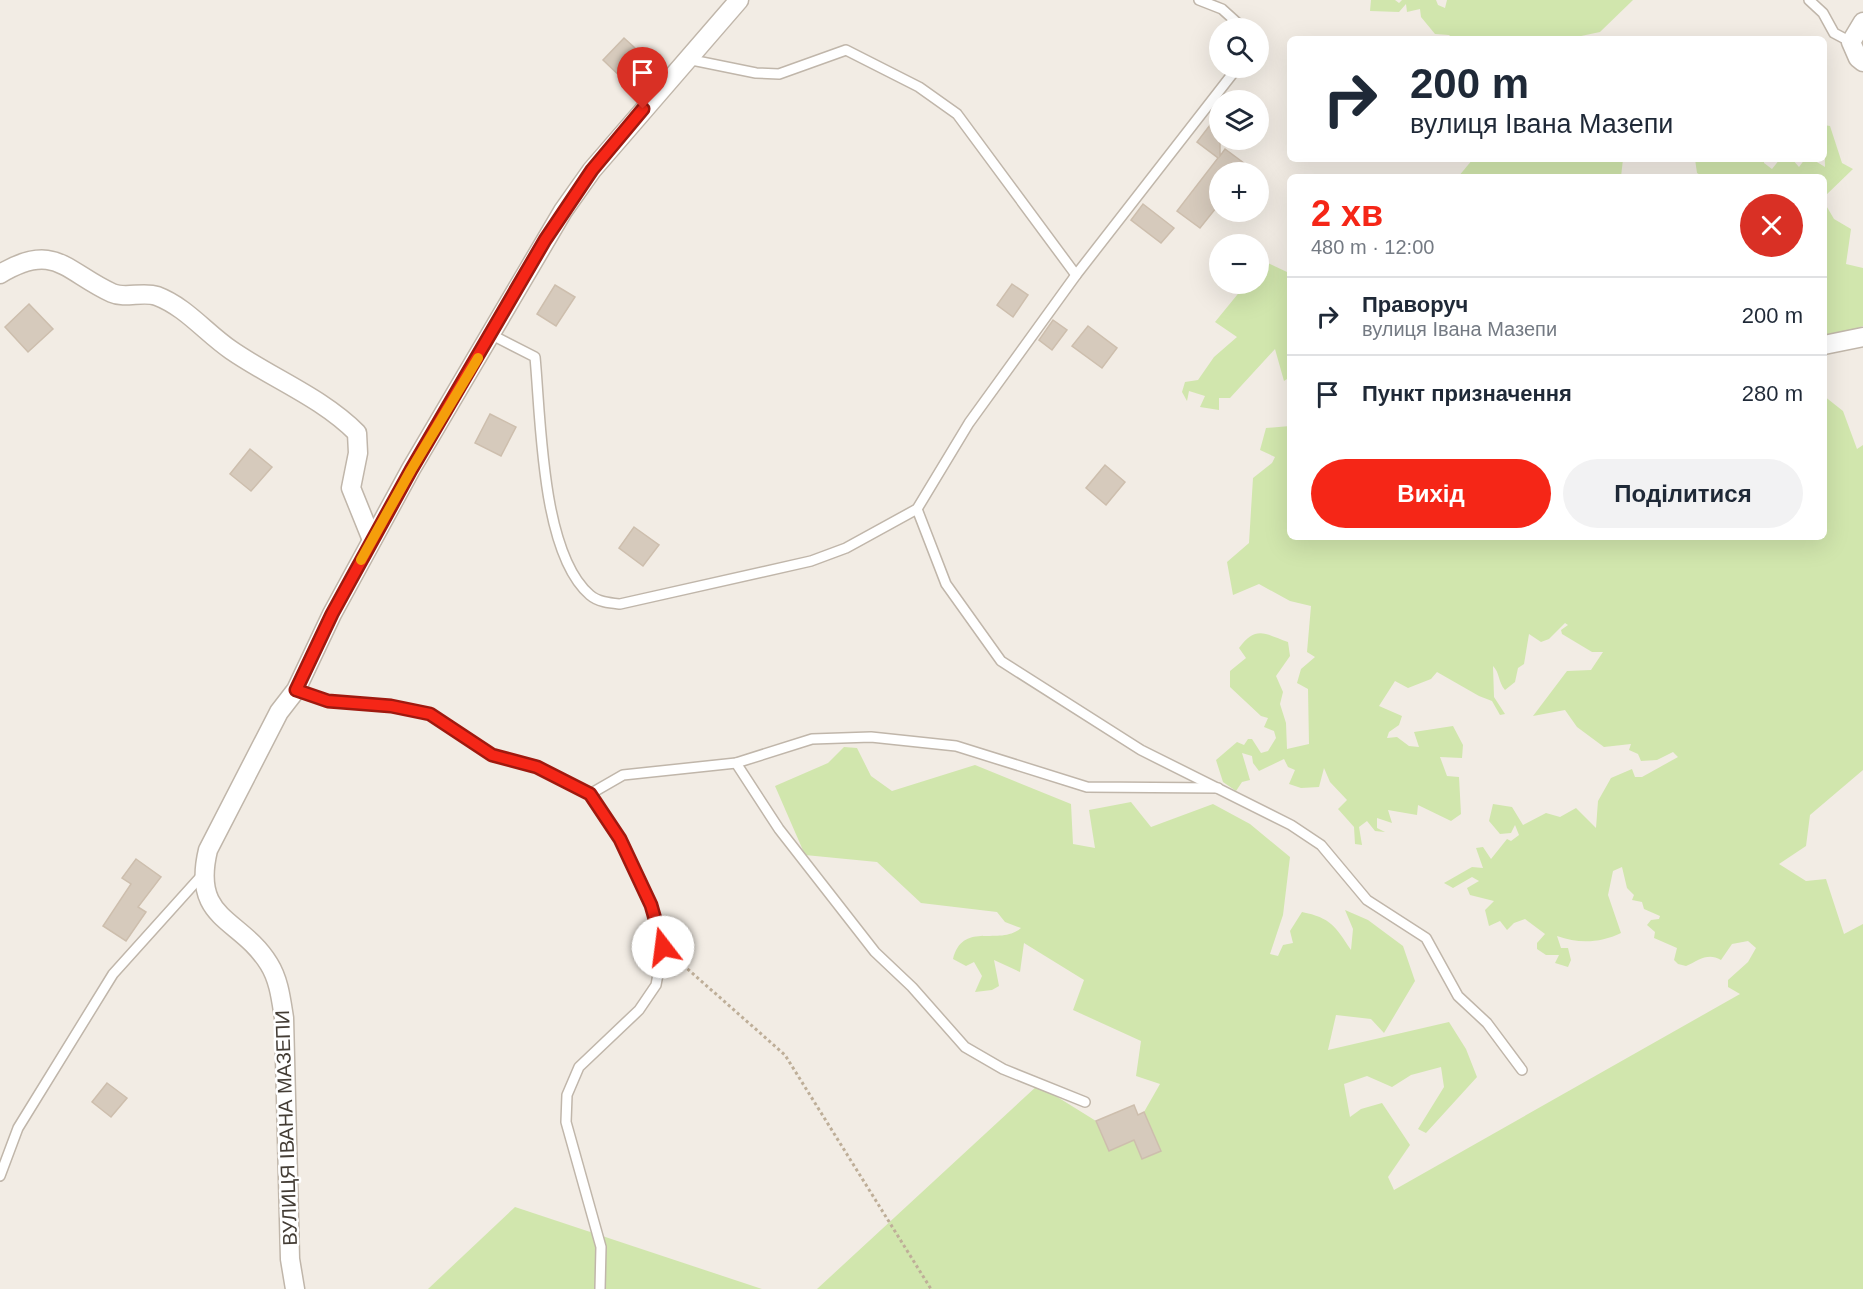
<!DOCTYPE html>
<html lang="uk">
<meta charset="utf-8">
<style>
body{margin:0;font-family:Arial,sans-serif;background:#f2f2f3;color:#1f2937;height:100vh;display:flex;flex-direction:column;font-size:22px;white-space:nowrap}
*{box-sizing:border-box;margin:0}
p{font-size:20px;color:#747a83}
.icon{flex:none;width:33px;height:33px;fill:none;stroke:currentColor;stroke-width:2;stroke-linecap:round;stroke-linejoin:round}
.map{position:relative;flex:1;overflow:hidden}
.side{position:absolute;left:1287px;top:174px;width:540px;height:366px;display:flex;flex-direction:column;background:#fff;border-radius:9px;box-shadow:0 6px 24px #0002}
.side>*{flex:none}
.banner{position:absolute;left:1287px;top:36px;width:540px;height:126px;border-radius:9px;box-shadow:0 6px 24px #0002;background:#fff;color:#1f2937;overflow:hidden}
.buttons{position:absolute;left:1209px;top:18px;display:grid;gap:12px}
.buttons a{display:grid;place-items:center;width:60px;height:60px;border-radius:50%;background:#fff;box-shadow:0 6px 24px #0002;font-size:30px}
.pin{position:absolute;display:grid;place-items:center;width:51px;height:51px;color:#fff;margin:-62px -26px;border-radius:50% 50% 50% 0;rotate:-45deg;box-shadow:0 0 6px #0007}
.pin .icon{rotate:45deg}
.me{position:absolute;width:66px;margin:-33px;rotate:345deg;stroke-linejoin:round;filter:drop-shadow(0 0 4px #0008)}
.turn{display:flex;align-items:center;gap:21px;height:126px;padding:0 24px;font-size:27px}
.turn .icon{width:78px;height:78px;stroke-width:2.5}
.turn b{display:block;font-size:42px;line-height:51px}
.round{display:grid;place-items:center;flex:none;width:63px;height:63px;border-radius:32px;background:#f2f2f3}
.summary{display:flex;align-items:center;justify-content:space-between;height:102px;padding:0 24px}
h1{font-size:36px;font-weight:700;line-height:45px;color:#f52617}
.action{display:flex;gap:12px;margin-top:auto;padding:12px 24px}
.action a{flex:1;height:69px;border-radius:36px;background:#f52617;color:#fff;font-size:24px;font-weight:700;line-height:69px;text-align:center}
.action a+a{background:#f2f2f3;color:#1f2937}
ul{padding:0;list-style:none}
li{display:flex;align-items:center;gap:18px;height:78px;padding:0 24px;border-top:2px solid #e0e1e3}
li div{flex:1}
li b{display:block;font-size:22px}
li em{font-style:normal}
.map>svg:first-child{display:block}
.green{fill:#d1e6ad}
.building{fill:#d6cabc;stroke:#cdbead;stroke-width:1.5}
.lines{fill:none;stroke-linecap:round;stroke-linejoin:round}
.service-casing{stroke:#c0b6aa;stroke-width:12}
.minor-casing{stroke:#c0b6aa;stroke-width:21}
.path{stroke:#beae98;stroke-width:3;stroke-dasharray:3 3;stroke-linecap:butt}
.service{stroke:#fff;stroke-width:9}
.minor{stroke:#fff;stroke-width:18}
.route-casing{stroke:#9f190f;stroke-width:15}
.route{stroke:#f52617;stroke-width:10}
.slow{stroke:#f59e0b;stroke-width:10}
.labels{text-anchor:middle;stroke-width:5;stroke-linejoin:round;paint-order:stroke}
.street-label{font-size:20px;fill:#433c34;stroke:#fff}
</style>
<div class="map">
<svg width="1863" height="1289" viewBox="0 0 1863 1289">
<rect width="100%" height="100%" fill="#f2ece4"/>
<!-- green -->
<g class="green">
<path d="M 1371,0 L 1395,0 L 1399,3 L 1402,0 L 1436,0 L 1438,5 L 1445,8 L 1447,0 L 1633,0 L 1600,32 L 1567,39 L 1453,39 L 1449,35 L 1435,34 L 1421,17 L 1420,9 L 1407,12 L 1406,4 L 1399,12 L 1370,11 Z"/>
<path d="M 1824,125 L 1830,126 L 1842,163 L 1853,169 L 1824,197 L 1824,177 L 1704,177 L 1697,173 L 1695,159 L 1764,159 L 1764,163 L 1772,169 L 1780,159 L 1792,159 L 1799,167 L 1805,159 L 1812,159 L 1825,167 Z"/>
<path d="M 1473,159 L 1623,159 L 1621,177 L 1458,177 Z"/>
<path d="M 1824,202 L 1834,219 L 1851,229 L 1846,264 L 1863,268 L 1863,326 L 1844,334 L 1824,336 Z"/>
<path d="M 1268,263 L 1287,272 L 1290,269 L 1290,377 L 1284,381 L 1275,349 L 1230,398 L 1219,398 L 1219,410 L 1200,407 L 1205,396 L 1189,391 L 1187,401 L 1182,392 L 1185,382 L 1198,380 L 1214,357 L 1237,337 L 1215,322 L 1246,284 L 1258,284 L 1259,270 Z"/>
<path d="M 1824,396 L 1843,411 L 1857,449 L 1863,445 L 1863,770 L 1810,815 L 1806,846 L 1779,864 L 1806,881 L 1826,879 L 1844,934 L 1863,924 L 1863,1289 L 817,1289 L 1038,1085 L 1096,1121 L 1109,1151 L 1134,1140 L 1143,1159 L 1161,1151 L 1144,1112 L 1160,1084 L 1136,1076 L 1141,1041 L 1073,1010 L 1084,980 L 1024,943 L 1020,972 L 994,960 L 999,986 L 992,990 L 975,992 L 982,976 L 974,962 L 966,966 L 953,959 C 963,920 999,947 1021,928 L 1005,922 L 997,912 L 921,903 L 877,862 L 805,855 L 775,786 L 828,763 L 844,747 L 857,748 L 871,776 L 892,791 L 975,765 L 1071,804 L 1073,844 L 1095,848 L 1089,810 L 1131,802 L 1151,827 L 1213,804 L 1250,824 L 1290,857 L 1283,915 L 1270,954 L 1278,956 L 1283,945 L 1293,943 L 1290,931 L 1302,912 C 1331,918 1335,926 1351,950 L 1353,929 L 1345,910 L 1368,920 L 1403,946 L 1415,981 L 1384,1033 L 1371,1019 L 1336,1015 L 1328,1050 L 1449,1022 L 1466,1049 L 1477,1077 L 1426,1133 L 1418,1129 L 1444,1087 L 1441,1067 L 1411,1075 L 1392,1087 L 1367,1076 L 1344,1084 L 1350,1117 L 1361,1109 L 1382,1103 L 1410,1145 L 1388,1177 L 1394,1190 L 1740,994 L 1728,987 L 1728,980 L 1748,962 L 1756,948 L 1748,941 L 1732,944 L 1721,960 C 1708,952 1699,960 1686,966 L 1678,964 L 1674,960 L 1677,948 L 1654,938 L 1655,932 L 1647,925 L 1651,920 L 1659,919 L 1660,916 L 1644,909 L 1642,902 L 1632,900 L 1634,895 L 1627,888 L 1622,867 L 1613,871 L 1608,895 L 1621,933 C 1600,943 1579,944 1557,936 L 1561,948 L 1568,948 L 1571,960 L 1568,967 L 1555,963 L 1559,955 L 1546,955 L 1537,949 L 1537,943 L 1545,934 L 1525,919 L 1514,923 L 1507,930 L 1500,921 L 1489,926 L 1485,910 L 1494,901 L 1470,895 L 1467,888 L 1479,881 L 1472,877 L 1453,888 L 1444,883 L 1472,867 L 1483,868 L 1476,848 L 1483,847 L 1491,859 L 1507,839 L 1511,841 L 1519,835 L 1515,825 L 1511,833 L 1500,834 L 1489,821 L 1493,804 L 1512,807 L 1523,825 L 1546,813 L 1560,817 L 1576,808 L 1596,828 L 1598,801 L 1611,778 L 1632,769 L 1635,777 L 1642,777 L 1678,757 L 1673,752 L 1657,760 L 1641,761 L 1638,754 L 1629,750 L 1631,744 L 1604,747 L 1577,727 L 1565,710 L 1533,716 L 1567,671 L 1591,670 L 1603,652 L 1592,652 L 1562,634 L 1561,630 L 1568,625 L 1565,623 L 1549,639 L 1541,642 L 1529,634 L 1524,664 L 1518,668 L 1515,682 L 1505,690 C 1498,682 1500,673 1493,666 L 1494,697 L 1505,714 L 1500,715 L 1492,701 L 1479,696 L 1437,672 L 1431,679 L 1408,688 L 1395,681 L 1379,706 L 1402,716 L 1399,725 L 1389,732 L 1387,738 L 1397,737 L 1409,746 L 1419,747 L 1414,732 L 1453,726 L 1463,745 L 1462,758 L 1440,757 L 1447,776 L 1459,777 L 1461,814 L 1451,821 L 1418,805 L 1417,815 L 1388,810 L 1392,823 L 1377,818 L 1377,828 L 1385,832 L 1375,831 L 1367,821 L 1359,827 L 1362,845 L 1355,844 L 1354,827 L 1338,809 L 1347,800 L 1330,782 L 1324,768 L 1319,787 L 1301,788 L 1289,784 L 1295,770 L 1288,767 L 1284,759 L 1259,771 L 1253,763 L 1252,756 L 1242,753 L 1250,780 L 1242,782 L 1236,791 L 1223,782 L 1216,760 L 1237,742 L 1244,745 L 1248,739 L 1252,739 L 1261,753 L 1268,751 L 1276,738 L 1274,731 L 1264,727 L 1268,718 L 1261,716 L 1230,687 L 1230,671 L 1246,658 L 1239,648 C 1256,625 1265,634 1288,642 L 1290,656 L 1276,676 L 1283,692 L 1280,704 L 1286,723 L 1287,749 L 1309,744 L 1308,689 L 1297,683 L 1301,669 L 1315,657 L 1307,652 L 1311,606 L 1290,601 L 1259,584 L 1233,595 L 1227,562 L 1249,543 L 1253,478 L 1272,463 L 1275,457 L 1260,450 L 1266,428 L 1290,426 L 1290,537 L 1824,537 Z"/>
<path d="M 515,1207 L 762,1289 L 428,1289 Z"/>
</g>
<!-- building -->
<g class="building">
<path d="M 624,38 L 646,58 L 625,81 L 603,60 Z"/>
<path d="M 1220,112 L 1220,156 L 1225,149 L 1256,172 L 1220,172 L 1220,203 L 1200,228 L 1177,211 L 1218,158 L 1197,142 Z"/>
<path d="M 1143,204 L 1174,228 L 1161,243 L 1131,220 Z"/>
<path d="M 1012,284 L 1028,295 L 1013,317 L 997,305 Z"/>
<path d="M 555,285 L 575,297 L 556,326 L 537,314 Z"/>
<path d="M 29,304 L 53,329 L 28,352 L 5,327 Z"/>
<path d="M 1053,320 L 1067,330 L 1052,350 L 1039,340 Z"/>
<path d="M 1088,326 L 1117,348 L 1102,368 L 1072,346 Z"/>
<path d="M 490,414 L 516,427 L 501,456 L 475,443 Z"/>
<path d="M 250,449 L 272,467 L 251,491 L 230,474 Z"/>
<path d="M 1105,465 L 1125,482 L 1106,505 L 1086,488 Z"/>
<path d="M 634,527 L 659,545 L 643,566 L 619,548 Z"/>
<path d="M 136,859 L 161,877 L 138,907 L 146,912 L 126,941 L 103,926 L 131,884 L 122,878 Z"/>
<path d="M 107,1083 L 127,1098 L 111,1117 L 92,1102 Z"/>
<path d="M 1134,1105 L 1138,1115 L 1144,1112 L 1161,1151 L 1142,1159 L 1134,1140 L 1109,1151 L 1096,1121 Z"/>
</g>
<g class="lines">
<!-- service casing -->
<g class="service-casing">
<g id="service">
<path d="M 1199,0 L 1222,9 L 1243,28"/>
<path d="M 1809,0 L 1823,13 L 1834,33 L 1851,42"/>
<path d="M 687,59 L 756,73 L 779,74 L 846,50 L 919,87 L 957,114 L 1076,275 L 1237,68"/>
<path d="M 492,335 L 535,357 C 541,419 541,553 590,595 C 598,602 610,603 620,604 L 811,561 L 846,548 L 917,509 L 969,423 L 1076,275"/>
<path d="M 917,509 L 946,584 L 1001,661 L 1141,750 L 1291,825 L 1321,845 L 1367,900 L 1426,938 L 1458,996 L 1487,1023 L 1522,1070"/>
<path d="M 296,690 L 328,701 L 391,706 L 430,714 L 492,755 L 537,767 L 590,794 L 623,775 L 736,763 L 812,739 L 871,737 L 956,746 L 1087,787 L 1218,788"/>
<path d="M 736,763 L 779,829 L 875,952 L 912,987 L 965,1047 L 1003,1069 L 1085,1102"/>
<path d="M 590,794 L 620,839 L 651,905 L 663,947 L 656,985 L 639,1010 L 579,1067 L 567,1095 L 566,1122 L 601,1247 L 600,1289"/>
<path d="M 0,1176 L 18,1128 L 113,974 L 203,874"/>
</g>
</g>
<!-- minor casing -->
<g class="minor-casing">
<g id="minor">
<path d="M 1863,22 L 1851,42 L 1858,58 L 1863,62"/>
<path d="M 0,274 C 55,241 66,272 112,293 C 125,299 143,291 157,296 C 186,307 206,333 231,350 C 273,379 321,397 357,433 L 358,453 L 351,488 L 372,540"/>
<path d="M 1824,345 L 1863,337"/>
<path d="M 295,1289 L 290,1259 L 284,1018 C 281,999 279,980 269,964 C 240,917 191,921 208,850 L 279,712 L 296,690 L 332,614 L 411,469 L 563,211 L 592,170 L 739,0"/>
</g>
</g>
<!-- path -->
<path class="path" d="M 674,957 L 785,1055 L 931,1289"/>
<!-- service -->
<use href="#service" class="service"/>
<!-- minor -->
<use href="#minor" class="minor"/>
</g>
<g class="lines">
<!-- route casing -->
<g class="route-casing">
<path id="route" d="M 643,109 L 592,170 L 545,240 L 411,470 L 332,614 L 296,690 L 328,701 L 391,706 L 430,714 L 492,755 L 537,767 L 590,794 L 620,839 L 651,905 L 663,947"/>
</g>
<!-- route -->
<use href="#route" class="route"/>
<!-- slow -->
<path class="slow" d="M 361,560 L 411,470 L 478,358"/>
</g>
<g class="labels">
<!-- street labels -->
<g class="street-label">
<text transform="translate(286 1128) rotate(-92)" y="7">ВУЛИЦЯ ІВАНА МАЗЕПИ</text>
</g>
</g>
</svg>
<div class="buttons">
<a><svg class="icon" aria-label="search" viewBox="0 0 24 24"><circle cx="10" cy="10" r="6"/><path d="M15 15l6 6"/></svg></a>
<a><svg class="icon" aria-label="layers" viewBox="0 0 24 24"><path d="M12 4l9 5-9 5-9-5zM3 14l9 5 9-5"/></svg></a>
<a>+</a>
<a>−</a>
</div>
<div class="pin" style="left:643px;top:109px;background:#d93025"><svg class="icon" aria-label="arrive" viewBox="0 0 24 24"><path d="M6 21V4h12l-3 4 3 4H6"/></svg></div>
<svg class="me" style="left:663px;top:947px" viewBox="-20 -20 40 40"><circle r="19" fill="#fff"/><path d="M0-13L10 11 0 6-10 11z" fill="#f52617"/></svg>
<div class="banner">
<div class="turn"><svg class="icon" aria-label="right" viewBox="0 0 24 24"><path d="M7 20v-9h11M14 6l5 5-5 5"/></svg><div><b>200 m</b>вулиця Івана Мазепи</div></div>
</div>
<section class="side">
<div class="summary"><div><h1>2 хв</h1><p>480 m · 12:00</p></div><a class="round" style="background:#d93025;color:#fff"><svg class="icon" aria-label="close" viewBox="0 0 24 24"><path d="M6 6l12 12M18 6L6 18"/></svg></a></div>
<ul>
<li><svg class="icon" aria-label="right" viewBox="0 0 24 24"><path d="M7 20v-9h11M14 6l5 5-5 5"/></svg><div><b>Праворуч</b><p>вулиця Івана Мазепи</p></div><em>200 m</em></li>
<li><svg class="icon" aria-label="arrive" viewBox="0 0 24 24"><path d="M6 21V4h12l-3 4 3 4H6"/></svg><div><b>Пункт призначення</b></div><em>280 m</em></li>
</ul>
<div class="action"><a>Вихід</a><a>Поділитися</a></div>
</section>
</div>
